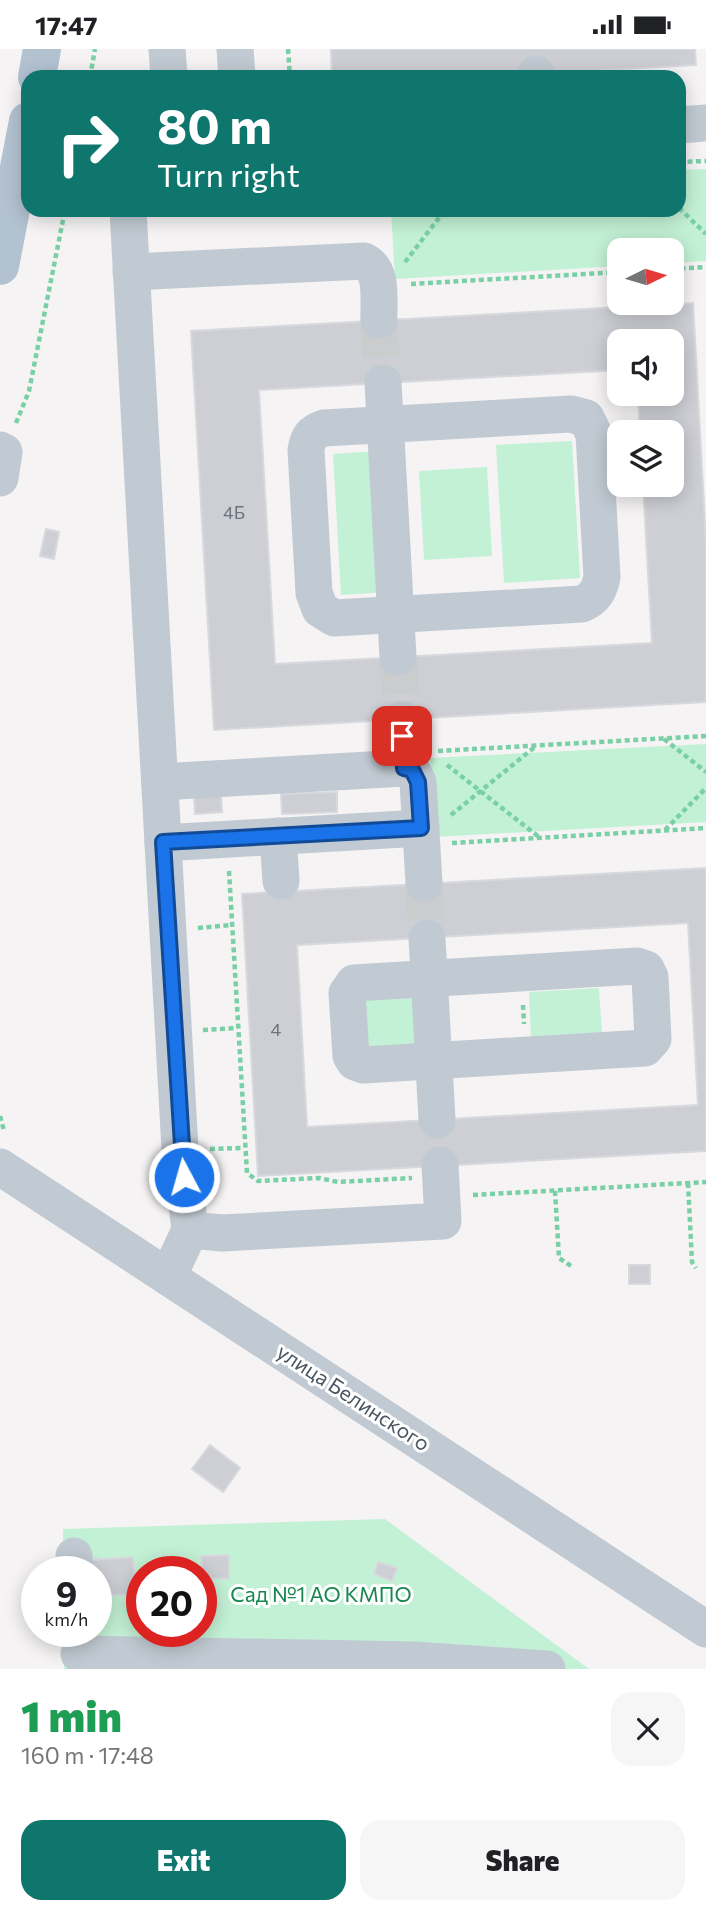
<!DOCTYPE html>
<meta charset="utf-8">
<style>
body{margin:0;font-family:Commissioner,sans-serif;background:#f6f6f6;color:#202124;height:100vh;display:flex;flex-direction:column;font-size:26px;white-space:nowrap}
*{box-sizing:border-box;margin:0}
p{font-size:23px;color:#757577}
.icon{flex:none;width:38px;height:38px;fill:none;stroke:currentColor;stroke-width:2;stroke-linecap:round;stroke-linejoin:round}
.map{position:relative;height:1620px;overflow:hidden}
.details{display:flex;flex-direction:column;background:#fff;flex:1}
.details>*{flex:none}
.top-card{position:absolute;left:21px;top:21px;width:665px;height:147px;border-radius:21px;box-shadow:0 4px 18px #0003;background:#0f766e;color:#fff;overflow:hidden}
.needle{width:46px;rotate:85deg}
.controls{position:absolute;left:607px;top:189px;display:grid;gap:14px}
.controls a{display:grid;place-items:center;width:77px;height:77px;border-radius:14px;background:#fff;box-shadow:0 4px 18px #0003;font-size:35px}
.speed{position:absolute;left:21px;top:1507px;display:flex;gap:14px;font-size:35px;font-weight:700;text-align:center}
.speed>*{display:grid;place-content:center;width:91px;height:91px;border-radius:50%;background:#fff;box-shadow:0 4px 18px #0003;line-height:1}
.speed small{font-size:18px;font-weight:400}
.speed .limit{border:10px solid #d22;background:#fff;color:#111}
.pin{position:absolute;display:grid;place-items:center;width:60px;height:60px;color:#fff;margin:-30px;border-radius:14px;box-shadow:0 4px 10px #0006}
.me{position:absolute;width:77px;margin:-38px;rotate:354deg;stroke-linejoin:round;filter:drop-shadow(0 0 5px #0008)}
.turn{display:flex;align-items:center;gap:24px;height:147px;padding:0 21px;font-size:32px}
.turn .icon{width:91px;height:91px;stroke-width:2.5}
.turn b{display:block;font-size:49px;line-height:60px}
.round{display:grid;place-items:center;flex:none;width:74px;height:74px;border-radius:21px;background:#f6f6f6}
.head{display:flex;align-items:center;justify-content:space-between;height:119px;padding:0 21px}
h1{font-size:42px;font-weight:800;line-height:52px;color:#1e9e55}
.action{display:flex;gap:14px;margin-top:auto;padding:14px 21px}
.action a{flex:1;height:80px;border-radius:21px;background:#0f766e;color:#fff;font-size:28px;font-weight:800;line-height:80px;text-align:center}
.action a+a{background:#f6f6f6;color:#202124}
.status{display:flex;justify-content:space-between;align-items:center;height:49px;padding:0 35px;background:#fff;direction:ltr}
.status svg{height:19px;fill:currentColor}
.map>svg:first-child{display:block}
.green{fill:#c3f1d5;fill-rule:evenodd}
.building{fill:#cdcfd5;stroke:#d7d9de;stroke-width:2;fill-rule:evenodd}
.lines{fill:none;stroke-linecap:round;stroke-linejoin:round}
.minor-tunnel{stroke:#caccce;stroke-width:37;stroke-dasharray:37 18;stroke-linecap:butt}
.path{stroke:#7ad0a6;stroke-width:4.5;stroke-dasharray:5 3.5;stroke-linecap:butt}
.minor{stroke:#c1cad2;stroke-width:37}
.major{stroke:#b3c2d1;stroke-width:38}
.route-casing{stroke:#114b97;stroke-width:18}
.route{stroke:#1a73e8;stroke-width:12}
.labels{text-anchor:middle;stroke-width:6;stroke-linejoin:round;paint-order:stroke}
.number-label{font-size:18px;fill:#6b747e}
.street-label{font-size:21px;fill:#4a5661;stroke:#fff}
.park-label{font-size:21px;fill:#17864f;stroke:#fff}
</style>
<div class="status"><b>17:47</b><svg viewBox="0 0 49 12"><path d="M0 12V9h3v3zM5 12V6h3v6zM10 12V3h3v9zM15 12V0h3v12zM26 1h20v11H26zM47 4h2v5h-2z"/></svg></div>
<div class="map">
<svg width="706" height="1620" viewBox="0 0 706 1620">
<rect width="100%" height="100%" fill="#f5f3f3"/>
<!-- green -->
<g class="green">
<path d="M 706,120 L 706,212 L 672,214 L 672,201 L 620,201 L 619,217 L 395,230 L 391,161 L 679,161 L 679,121 Z"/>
<path d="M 572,392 L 580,529 L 504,534 L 496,396 Z"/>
<path d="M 379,402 L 387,543 L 341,546 L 333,405 Z"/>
<path d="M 487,418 L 492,507 L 424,511 L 419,422 Z"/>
<path d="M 706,695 L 706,773 L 434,788 L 430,709 Z"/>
<path d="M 599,939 L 602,985 L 531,989 L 529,943 Z"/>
<path d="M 423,940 L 427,1003 L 362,1007 L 358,944 Z"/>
<path d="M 385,1470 L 589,1620 L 64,1620 L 64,1582 L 96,1582 L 96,1522 L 63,1522 L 63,1480 ZM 142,1522 L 201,1522 L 201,1582 L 142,1582 Z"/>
</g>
<!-- building -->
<g class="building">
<path d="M 331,0 L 695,0 L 696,16 L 477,28 L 332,28 Z"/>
<path d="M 693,254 L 706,493 L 706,653 L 214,681 L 191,282 ZM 620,292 L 672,292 L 672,345 L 638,345 L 640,383 L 672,383 L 672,436 L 643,436 L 652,594 L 275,615 L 259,341 L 620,321 Z"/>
<path d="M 46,480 L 59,483 L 54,510 L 40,507 Z"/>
<path d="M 337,743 L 337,763 L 282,765 L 281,745 Z"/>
<path d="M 221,745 L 222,763 L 195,765 L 194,747 Z"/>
<path d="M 706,819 L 706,1102 L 258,1127 L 242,845 ZM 688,874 L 698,1056 L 307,1078 L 297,896 Z"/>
<rect x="629" y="1216" width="21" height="19"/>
<path d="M 210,1396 L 240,1419 L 223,1443 L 192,1420 Z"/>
<path d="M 229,1506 L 229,1529 L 202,1530 L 201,1507 Z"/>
<path d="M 133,1508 L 136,1544 L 96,1548 L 96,1522 L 93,1522 L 92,1511 Z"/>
<path d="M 378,1513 L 397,1519 L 392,1532 L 374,1525 Z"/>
</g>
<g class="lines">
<!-- minor-tunnel -->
<g class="minor-tunnel">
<path d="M 379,271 L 383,334"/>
<path d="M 398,608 L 402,670"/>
<path d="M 424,834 L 427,889"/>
</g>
<!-- path -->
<g class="path">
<path d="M 288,0 L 290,28"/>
<path d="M 90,28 L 95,0"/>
<path d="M 679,113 L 706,112"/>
<path d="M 679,159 L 706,185"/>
<path d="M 405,213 L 445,161"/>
<path d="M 672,220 L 706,218"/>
<path d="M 411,235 L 620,223"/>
<path d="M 16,374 L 29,342 L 65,161"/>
<path d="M 664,690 L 706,723"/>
<path d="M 438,702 L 706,687"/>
<path d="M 447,716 L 539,788"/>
<path d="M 451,766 L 536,697"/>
<path d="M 665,781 L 706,739"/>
<path d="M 452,794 L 706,779"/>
<path d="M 229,822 L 247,1124 L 258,1132 L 319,1129 L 338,1133 L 412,1129"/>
<path d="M 198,879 L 232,876"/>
<path d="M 523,956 L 524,975"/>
<path d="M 203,981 L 237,979"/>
<path d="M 0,1067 L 4,1082"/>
<path d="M 210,1100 L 244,1099"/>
<path d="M 688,1134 L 692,1213 L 696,1219"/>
<path d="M 555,1142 L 559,1209 L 571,1217"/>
<path d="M 473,1146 L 706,1133"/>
</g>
<!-- minor -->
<g class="minor">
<path d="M 167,0 L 169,28"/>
<path d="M 235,0 L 237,28"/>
<path d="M 536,25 L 536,28"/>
<path d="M 679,76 L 706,74"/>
<path d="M 128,161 L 180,1101 L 190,1181 L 168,1228"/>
<path d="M 131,223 L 364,212 C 384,222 378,252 379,271"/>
<path d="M 383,334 L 398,608"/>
<path d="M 571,365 L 586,369 L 594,385 L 602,528 C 599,542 595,549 582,555 L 334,569 L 320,560 L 314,544 L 306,401 C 308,388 312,383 324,379 Z"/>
<path d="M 0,401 L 4,403 L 0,429"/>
<path d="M 402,670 L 404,719 L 412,721 L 418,733 L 424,834"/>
<path d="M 160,733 L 404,719"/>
<path d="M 278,787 L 281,832"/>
<path d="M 163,794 L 421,779"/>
<path d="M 427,889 L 437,1071"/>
<path d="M 637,917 L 646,920 L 650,928 L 653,990 L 645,999 L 363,1016 L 355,1013 L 351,1007 L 347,944 L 354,934 Z"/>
<path d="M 0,1118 L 706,1580"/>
<path d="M 190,1181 L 222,1184 L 443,1172 L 440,1116"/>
<path d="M 74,1507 L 75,1522"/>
<path d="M 79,1605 L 415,1611 L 547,1620"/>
</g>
<!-- major -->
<g class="major">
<path d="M 37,28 L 42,0"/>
<path d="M 0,217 L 28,72"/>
</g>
</g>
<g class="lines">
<!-- route casing -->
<g class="route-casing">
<path id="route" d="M 184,1128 L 163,793 L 421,779 L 418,733 L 412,721 L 404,719 L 402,687"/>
</g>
<!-- route -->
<use href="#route" class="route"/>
</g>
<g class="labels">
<!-- number labels -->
<g class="number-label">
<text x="234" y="470">4Б</text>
<text x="276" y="987">4</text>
</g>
<!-- street labels -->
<g class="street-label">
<text transform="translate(353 1349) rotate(33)" y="7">улица Белинского</text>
</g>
<!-- park labels -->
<g class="park-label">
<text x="321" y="1553">Сад №1 АО КМПО</text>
</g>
</g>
</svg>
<div class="controls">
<a><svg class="needle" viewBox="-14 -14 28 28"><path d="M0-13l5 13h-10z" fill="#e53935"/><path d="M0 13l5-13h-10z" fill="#757577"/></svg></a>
<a><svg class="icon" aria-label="sound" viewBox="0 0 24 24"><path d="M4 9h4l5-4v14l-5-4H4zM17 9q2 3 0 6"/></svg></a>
<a><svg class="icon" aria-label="layers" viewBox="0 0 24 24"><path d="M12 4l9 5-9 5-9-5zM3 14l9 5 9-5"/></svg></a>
</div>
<div class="speed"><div>9<small>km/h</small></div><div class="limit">20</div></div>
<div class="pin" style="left:402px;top:687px;background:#d93025"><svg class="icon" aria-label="arrive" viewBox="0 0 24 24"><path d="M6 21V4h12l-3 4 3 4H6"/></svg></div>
<svg class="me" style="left:184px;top:1128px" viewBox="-20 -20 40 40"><circle r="17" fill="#1a73e8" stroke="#fff" stroke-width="3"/><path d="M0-11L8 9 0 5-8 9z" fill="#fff"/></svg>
<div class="top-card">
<div class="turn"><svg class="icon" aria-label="right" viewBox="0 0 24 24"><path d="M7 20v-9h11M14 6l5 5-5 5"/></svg><div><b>80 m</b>Turn right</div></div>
</div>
</div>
<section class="details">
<div class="head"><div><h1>1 min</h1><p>160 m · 17:48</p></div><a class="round"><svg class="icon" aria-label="close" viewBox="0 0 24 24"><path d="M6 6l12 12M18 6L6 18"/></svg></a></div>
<div class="action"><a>Exit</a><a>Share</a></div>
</section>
